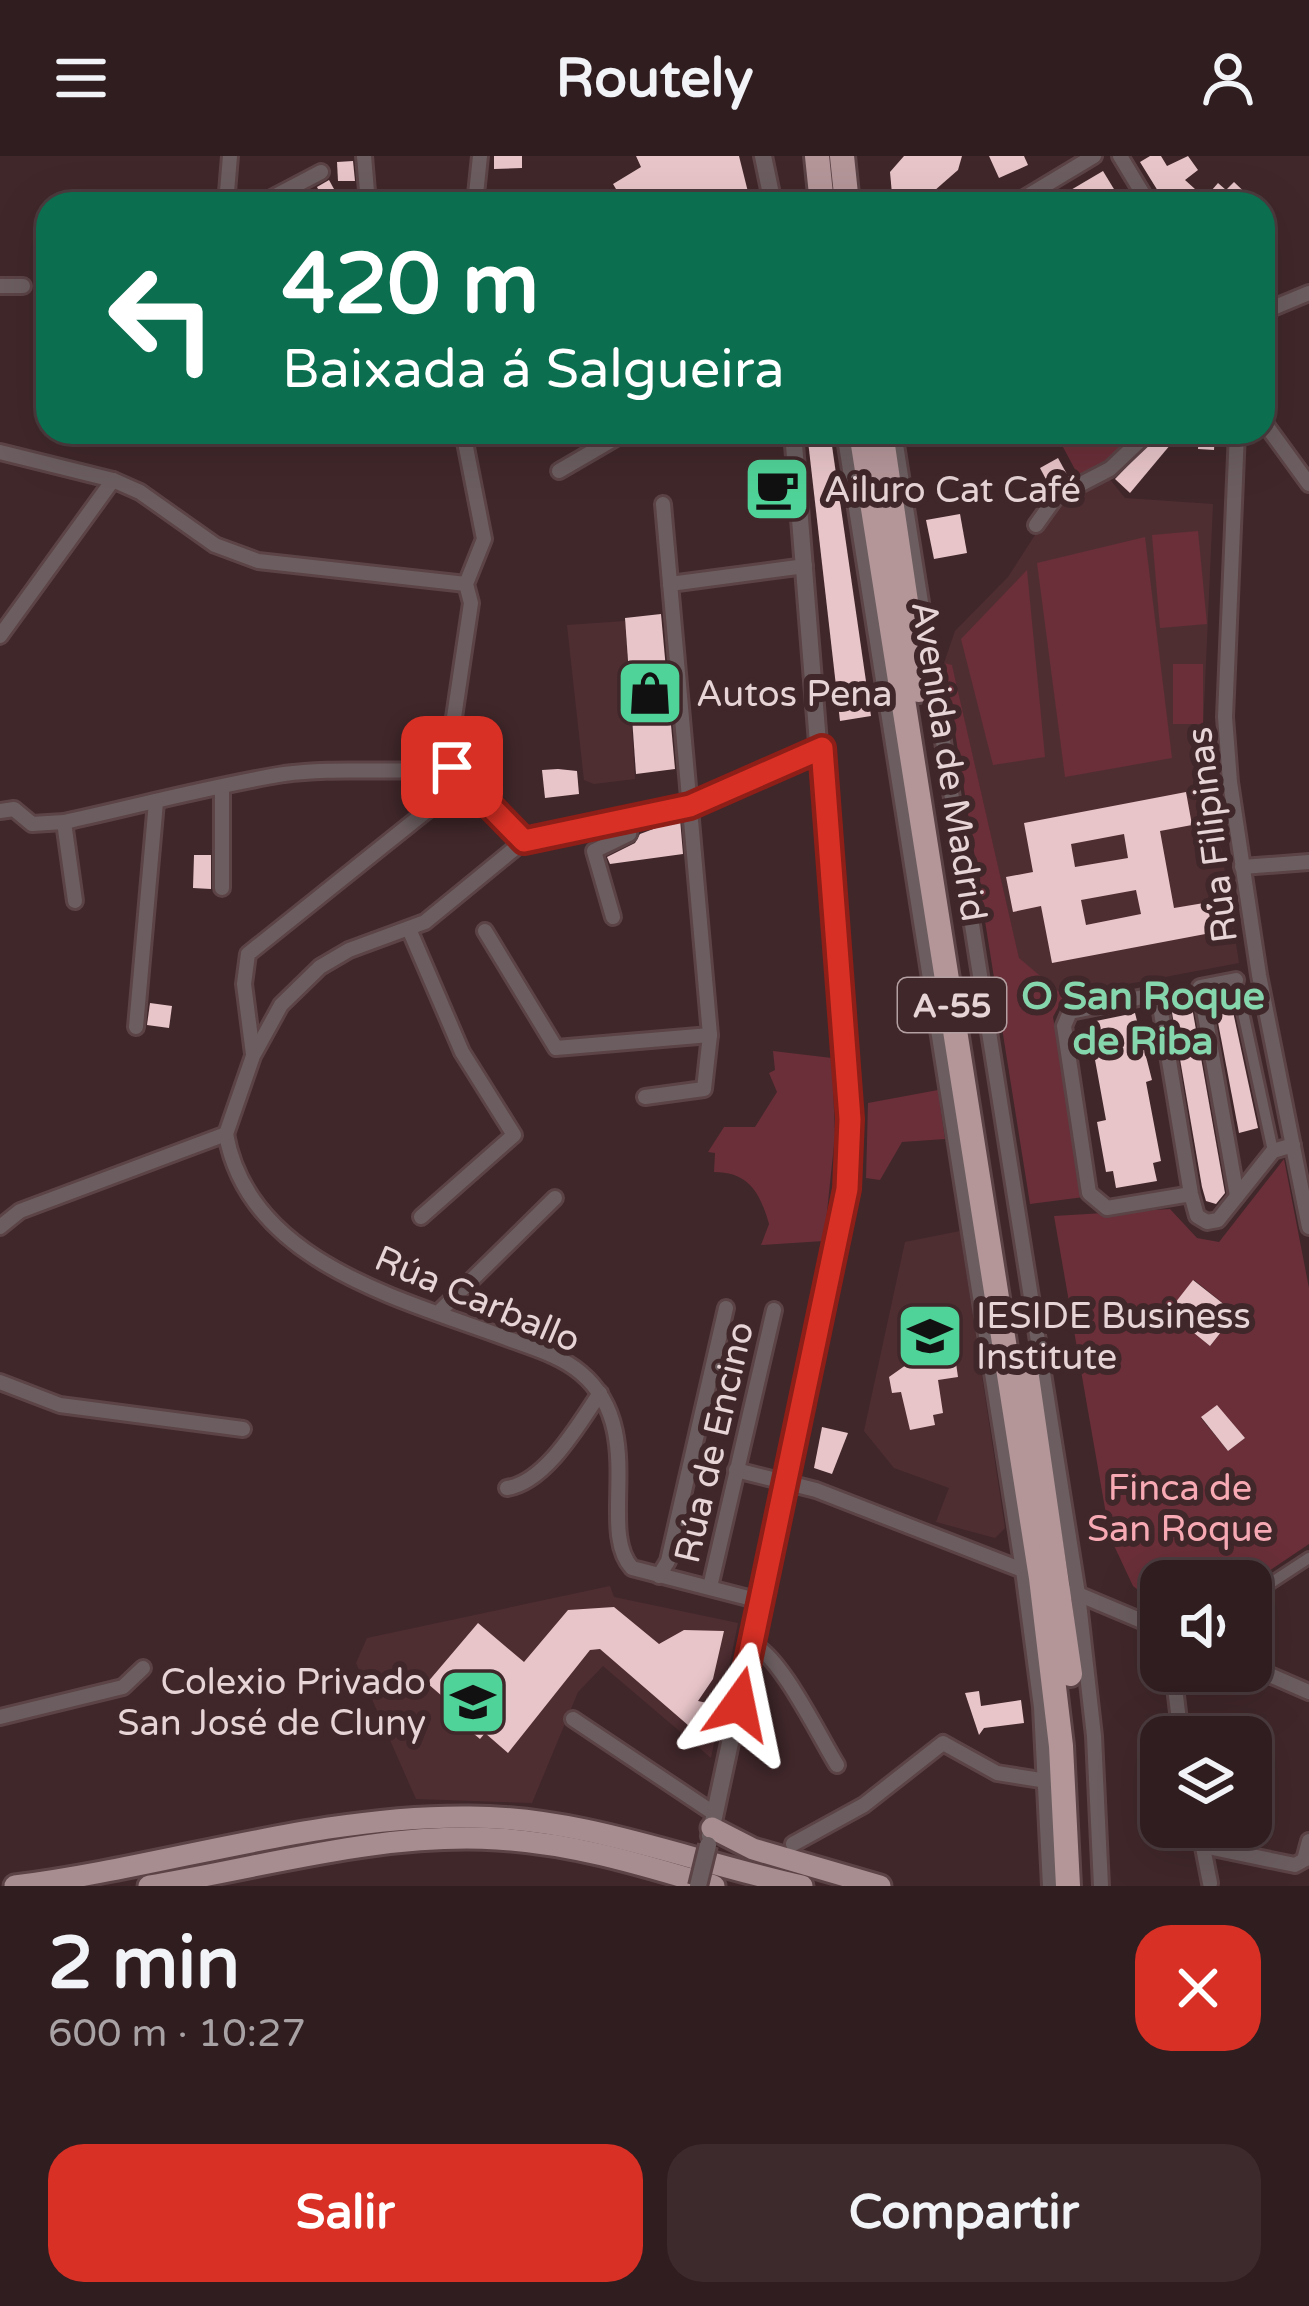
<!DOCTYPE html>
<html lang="es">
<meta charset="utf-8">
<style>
body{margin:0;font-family:"Varela Round",sans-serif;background:#3c2a2d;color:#f1f3f6;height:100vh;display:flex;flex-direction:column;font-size:45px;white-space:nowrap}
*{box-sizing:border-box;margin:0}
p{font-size:39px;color:#a8a2a5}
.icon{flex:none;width:66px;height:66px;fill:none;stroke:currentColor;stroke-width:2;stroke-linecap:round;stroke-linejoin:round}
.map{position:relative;height:1730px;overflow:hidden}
.drawer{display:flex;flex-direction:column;background:#301d20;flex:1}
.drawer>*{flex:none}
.top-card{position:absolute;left:36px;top:36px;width:1239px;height:252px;border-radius:36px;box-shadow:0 12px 48px #0002,0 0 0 3px #4b3b3e;background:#0b6e4f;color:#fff;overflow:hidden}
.buttons{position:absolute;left:1140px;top:1404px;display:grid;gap:24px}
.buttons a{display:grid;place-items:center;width:132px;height:132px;border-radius:24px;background:#301d20;box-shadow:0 12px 48px #0002,0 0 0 3px #4b3b3e;font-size:60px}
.pin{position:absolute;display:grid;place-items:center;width:102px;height:102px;color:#fff;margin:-51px;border-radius:24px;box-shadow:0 6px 18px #0006}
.me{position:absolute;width:132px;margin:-66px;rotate:12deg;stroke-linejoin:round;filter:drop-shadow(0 0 9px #0008)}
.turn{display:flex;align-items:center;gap:42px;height:252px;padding:0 48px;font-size:54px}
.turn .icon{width:156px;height:156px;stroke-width:2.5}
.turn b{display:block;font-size:84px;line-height:102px}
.round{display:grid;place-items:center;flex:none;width:126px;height:126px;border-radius:36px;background:#3c2a2d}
.headline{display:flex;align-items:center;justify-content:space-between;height:204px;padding:0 48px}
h1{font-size:72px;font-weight:800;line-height:90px}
.button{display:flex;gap:24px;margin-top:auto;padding:24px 48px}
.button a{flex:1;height:138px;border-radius:36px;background:#d93025;color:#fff;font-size:48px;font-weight:800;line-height:138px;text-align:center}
.button a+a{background:#3c2a2d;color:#f1f3f6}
header{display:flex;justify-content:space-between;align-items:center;height:156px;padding:0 48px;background:#301d20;font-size:54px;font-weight:800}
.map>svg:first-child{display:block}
.built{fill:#4f2e32}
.green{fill:#6a2f39;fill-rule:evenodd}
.building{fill:#e8c5c9;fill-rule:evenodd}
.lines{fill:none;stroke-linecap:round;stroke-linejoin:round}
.pedestrian-casing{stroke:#5b4346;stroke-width:16}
.minor-casing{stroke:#5b4346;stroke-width:20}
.tertiary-casing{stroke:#5b4346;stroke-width:22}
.primary-casing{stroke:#5b4346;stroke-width:27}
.trunk-casing{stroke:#5b4346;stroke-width:30}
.pedestrian{stroke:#6c5e60;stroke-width:10}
.minor{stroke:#6c5e60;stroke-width:14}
.tertiary{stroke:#6c5e60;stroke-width:16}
.primary{stroke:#a88d90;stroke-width:21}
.trunk{stroke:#b49699;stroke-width:24}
.tertiary-bridge-casing{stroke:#5b4346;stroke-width:22;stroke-linecap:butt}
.tertiary-bridge{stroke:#6c5e60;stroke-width:16}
.route-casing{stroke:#8d1f18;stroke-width:30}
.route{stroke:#d93025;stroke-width:21}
.labels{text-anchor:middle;stroke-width:12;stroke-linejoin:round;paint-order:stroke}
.shield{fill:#40272a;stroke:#b4a0a2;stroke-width:3}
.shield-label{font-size:33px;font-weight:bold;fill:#e6d4d6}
.poi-label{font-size:36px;fill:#e6d4d6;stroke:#40272a;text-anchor:start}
.street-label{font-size:36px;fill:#e6d4d6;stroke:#40272a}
.park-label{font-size:36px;fill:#f8aab4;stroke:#40272a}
.neighbourhood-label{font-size:39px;font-weight:bold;fill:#85d6ac;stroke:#40272a}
</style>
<header><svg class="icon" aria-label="menu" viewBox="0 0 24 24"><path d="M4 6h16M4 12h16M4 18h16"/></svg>Routely<svg class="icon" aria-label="person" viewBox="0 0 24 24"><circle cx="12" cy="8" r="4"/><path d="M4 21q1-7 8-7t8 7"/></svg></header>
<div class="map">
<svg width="1309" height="1730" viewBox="0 0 1309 1730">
<rect width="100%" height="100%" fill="#40272a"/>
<!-- built -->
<g class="built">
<path d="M 1108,321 L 1125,342 L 1213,348 L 1203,574 L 1239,807 L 1064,840 L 1019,803 L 952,510 L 944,507 L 955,475 L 1008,421 L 1055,348 Z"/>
<path d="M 625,465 L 635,623 L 594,628 L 584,624 L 567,469 Z"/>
<path d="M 960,1075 L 1005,1372 L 995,1382 L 936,1366 L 949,1332 L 894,1312 L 864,1275 L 905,1086 Z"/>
<path d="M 610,1430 L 614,1441 L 738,1467 L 711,1602 L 603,1510 L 578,1536 L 532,1647 L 416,1643 L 356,1507 L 367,1482 Z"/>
</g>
<!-- green -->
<g class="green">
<path d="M 1055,276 L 1129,276 L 1135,282 L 1106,308 L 1079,321 Z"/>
<path d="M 1198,375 L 1207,468 L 1160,472 L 1152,379 Z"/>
<path d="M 1145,381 L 1172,602 L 1065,621 L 1037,407 Z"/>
<path d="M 1027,414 L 1045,601 L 993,609 L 961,483 Z"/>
<path d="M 944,507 L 952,509 L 1019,802 L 1064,840 L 1053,861 L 1084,1041 L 1030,1048 Z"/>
<rect x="1173" y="508" width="30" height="60"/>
<path d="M 773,895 L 832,902 L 835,979 L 824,1085 L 761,1089 L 769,1068 C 760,1037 749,1016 714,1016 L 715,997 L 708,996 L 724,971 L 755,971 L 777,936 L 769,917 L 775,914 Z"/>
<path d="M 938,934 L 945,983 L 902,986 L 880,1024 L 866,1022 L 868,947 Z"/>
<path d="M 1284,1003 L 1309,1132 L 1309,1388 L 1251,1427 L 1161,1425 L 1161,1452 L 1133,1430 L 1110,1381 L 1054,1060 L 1170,1053 L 1197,1082 L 1219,1086 ZM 1194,1124 L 1249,1168 L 1241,1177 L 1229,1166 L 1210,1190 L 1168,1156 ZM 1216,1250 L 1245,1282 L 1228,1295 L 1201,1262 Z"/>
</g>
<!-- building -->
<g class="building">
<path d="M 494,0 L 522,0 L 522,12 L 494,13 Z"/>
<path d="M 636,0 L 739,0 L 751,48 L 625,48 L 613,28 L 641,11 Z"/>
<path d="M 904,0 L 962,0 L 958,14 L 934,35 L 911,44 L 892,38 L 890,16 Z"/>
<path d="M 989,0 L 1024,0 L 1028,9 L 999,22 Z"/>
<path d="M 1150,0 L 1161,0 L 1167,10 L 1188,0 L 1198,14 L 1185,24 L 1205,42 L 1218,27 L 1226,34 L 1234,26 L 1257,48 L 1166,48 L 1140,6 Z"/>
<path d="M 353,5 L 355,25 L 338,25 L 337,6 Z"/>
<path d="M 1103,15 L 1123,48 L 1047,48 Z"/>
<path d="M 329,24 L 339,42 L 326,48 L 317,31 Z"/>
<path d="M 807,276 L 830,276 L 871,560 L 840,565 Z"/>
<path d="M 1160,276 L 1181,276 L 1130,337 L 1115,323 Z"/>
<path d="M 1199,276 L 1215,276 L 1214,294 L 1198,293 Z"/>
<path d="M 1058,302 L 1069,322 L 1050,331 L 1040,312 Z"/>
<path d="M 960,358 L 967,397 L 934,403 L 926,364 Z"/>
<path d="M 661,458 L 675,613 L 636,618 L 625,462 Z"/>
<path d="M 558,613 L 577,615 L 579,638 L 545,642 L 542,614 Z"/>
<path d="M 1186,636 L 1192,669 L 1160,675 L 1174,752 L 1210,746 L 1216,776 L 1052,807 L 1041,750 L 1013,756 L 1006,721 L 1033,716 L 1024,667 ZM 1124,678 L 1128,702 L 1075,711 L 1071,688 ZM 1136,734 L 1141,758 L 1086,769 L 1081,744 Z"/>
<path d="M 680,663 L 683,698 L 610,708 L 607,701 L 635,687 L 640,678 Z"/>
<path d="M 194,699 L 211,699 L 211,733 L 193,732 Z"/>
<path d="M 1229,837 L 1258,972 L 1239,977 L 1213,840 Z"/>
<path d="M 1190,840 L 1225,1037 L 1216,1048 L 1206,1045 L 1202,1031 L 1170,845 Z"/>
<path d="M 150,847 L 172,850 L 169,872 L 147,869 Z"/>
<path d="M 1135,857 L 1152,924 L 1146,926 L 1161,1005 L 1153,1007 L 1157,1025 L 1116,1032 L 1113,1015 L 1106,1016 L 1097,966 L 1106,964 L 1091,882 L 1099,881 L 1096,865 Z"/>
<path d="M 1193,1124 L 1249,1168 L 1242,1177 L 1229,1166 L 1210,1190 L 1168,1156 Z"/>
<path d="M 905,1162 L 929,1167 L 936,1202 L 955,1200 L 958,1221 L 938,1224 L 943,1257 L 933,1259 L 935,1269 L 910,1274 L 901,1236 L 892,1237 L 889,1221 L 906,1209 L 900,1172 Z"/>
<path d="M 1217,1249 L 1245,1282 L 1228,1295 L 1201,1261 Z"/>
<path d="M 822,1271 L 848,1277 L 832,1318 L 814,1312 Z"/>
<path d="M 614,1451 L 659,1488 L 684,1474 L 724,1475 L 713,1523 L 698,1545 L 707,1547 L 702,1567 L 689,1570 L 600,1493 L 590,1494 L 508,1597 L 485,1577 L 480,1583 L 444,1553 L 450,1547 L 427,1527 L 478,1467 L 524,1506 L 568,1454 Z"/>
<path d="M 979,1535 L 981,1550 L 1021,1544 L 1024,1567 L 984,1572 L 979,1579 L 965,1537 Z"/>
</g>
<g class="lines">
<!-- pedestrian casing -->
<g class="pedestrian-casing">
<g id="pedestrian">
<path d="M 1236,824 L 1273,995"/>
<path d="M 1251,1440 L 1309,1402"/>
</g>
</g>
<!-- minor casing -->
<g class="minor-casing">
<g id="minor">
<path d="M 364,0 L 368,47"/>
<path d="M 1120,0 L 1149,48"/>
<path d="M 226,48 L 230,0"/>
<path d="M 260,48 L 321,16"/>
<path d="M 475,48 L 480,0"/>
<path d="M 1014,48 L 1094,0"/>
<path d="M 0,130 L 23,130"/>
<path d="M 1263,156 L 1309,137"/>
<path d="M 1263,265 L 1309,328"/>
<path d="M 844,276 L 1023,1414 L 1041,1551 L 1050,1730"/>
<path d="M 894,276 L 1078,1438 L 1094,1580 L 1101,1730"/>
<path d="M 1237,276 L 1225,561 L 1230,626 L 1259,819 L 1309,1071"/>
<path d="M 0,296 L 113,324 L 140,336 L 215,389 L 258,405 L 466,428"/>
<path d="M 559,315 L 626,276"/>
<path d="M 1036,369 L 1056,341 L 1110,313 L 1149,276"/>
<path d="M 670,428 L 805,410"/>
<path d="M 0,480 L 113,324"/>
<path d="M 452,611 L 449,595 L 471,447 L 466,428 L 484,383 L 463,276"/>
<path d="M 459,620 L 524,685"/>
<path d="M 222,632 L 222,732"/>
<path d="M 0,655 L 14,653 L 32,668 L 64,666 C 137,650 211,630 284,618 C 341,610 395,619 452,611"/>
<path d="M 64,666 L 75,745"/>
<path d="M 1242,711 L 1309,706"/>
<path d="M 613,761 L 594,695 L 629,678 L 628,663"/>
<path d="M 409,773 L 462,896 L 514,979 L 421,1061"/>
<path d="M 485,775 L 556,892 L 710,879"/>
<path d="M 1236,824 L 1200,831 L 1237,1040"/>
<path d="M 136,871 L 156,646"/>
<path d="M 253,898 L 244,828 L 248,798 L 464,625"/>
<path d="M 645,941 L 704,933 L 710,879 L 663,348"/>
<path d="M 226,978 C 248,1104 397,1142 498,1179 C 526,1190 559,1198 581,1217 C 649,1274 596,1373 632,1412 L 760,1445"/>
<path d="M 226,978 L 253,900 L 281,849 L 320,811 L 349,794 L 425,766 L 530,680 L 690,650 L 822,593"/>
<path d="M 1191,1038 L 1107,1052 L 1089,1037 L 1064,870 L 1070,856 L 1158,838 L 1191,1038 L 1197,1060 L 1207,1066 L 1218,1064 L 1273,995 L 1293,989"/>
<path d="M 0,1071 L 20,1055 L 226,978"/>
<path d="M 439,1156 L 555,1042"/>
<path d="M 0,1226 L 60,1249 L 243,1273"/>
<path d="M 736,1314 L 816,1334 L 1025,1415"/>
<path d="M 507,1332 C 546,1326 579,1268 600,1237"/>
<path d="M 659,1420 L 668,1405 L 726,1152"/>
<path d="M 710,1431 L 774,1154"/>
<path d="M 1073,1436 L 1161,1473"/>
<path d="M 751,1488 C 779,1496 820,1582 837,1609"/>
<path d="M 1251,1511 L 1309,1536"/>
<path d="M 1173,1515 L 1181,1581"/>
<path d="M 0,1561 L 123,1531 L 143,1512"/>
<path d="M 573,1563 L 715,1658"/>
<path d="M 1199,1671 L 1210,1727"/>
<path d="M 793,1688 L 864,1649 L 943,1587 L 997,1617 L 1047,1625"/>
<path d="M 1203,1690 L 1295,1709 L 1304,1704 L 1309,1685"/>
</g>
</g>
<!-- tertiary casing -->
<g class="tertiary-casing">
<g id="tertiary">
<path d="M 763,0 L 773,48"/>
<path d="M 710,1680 L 836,1093 L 850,985 L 793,276"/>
</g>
</g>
<!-- primary casing -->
<g class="primary-casing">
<g id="primary">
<path d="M 712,1672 L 753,1693 L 880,1730"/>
<path d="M 15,1730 C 166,1711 317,1659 470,1661 C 585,1661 692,1706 802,1730"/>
<path d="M 149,1730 C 263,1711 381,1676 497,1683 C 572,1687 643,1709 714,1730"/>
</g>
</g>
<!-- trunk casing -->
<g class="trunk-casing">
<g id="trunk">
<path d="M 817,0 L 822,48"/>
<path d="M 842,0 L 847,48"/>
<path d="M 861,276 L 1041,1422 L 1061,1590 L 1068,1730"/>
<path d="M 881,276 L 919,534"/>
<path d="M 1026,1214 L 1070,1518"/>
</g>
</g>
<!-- pedestrian -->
<use href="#pedestrian" class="pedestrian"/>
<!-- minor -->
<use href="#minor" class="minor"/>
<!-- tertiary -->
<use href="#tertiary" class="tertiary"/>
<!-- primary -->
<use href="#primary" class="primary"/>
<!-- trunk -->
<use href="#trunk" class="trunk"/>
<!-- tertiary-bridge casing -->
<g class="tertiary-bridge-casing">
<path id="tertiary-bridge" d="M 698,1730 L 708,1689"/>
</g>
<!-- tertiary-bridge -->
<use href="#tertiary-bridge" class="tertiary-bridge"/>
</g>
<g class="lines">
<!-- route casing -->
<g class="route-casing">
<path id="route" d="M 452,611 L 524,685 L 690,650 L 822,592 L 850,963 L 847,1033 L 739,1548"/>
</g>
<!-- route -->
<use href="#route" class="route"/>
</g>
<!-- icons -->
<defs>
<g id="cafe-square" transform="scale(3.45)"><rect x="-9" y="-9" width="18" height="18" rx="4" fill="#50d398" stroke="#40272a"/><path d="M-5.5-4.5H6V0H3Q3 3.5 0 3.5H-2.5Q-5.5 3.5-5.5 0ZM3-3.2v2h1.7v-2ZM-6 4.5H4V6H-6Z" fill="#111"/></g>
<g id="shop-square" transform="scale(3.45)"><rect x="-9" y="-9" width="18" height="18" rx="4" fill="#50d398" stroke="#40272a"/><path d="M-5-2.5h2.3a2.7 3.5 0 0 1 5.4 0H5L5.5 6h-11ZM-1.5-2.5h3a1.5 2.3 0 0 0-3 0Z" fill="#111"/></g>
<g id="university-square" transform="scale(3.45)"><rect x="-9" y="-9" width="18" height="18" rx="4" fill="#50d398" stroke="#40272a"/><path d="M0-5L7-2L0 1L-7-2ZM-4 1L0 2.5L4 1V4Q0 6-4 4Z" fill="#111"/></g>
<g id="school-square" transform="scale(3.45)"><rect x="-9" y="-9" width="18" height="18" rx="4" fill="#50d398" stroke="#40272a"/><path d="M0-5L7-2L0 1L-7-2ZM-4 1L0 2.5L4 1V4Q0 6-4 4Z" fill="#111"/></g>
</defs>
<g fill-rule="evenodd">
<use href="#cafe-square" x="777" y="333"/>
<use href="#shop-square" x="650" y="537"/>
<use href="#university-square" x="930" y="1180"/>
<use href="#school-square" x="473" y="1546"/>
</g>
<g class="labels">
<!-- shield labels -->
<rect class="shield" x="898" y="822" width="108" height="54" rx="9"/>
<g class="shield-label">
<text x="952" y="861">A-55</text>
</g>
<!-- poi labels -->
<g class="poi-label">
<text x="824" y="346">Ailuro Cat Café</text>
<text x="696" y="550">Autos Pena</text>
<text x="976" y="1172">IESIDE Business<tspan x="976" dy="41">Institute</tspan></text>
<text x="426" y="1538" text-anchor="end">Colexio Privado<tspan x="426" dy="41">San José de Cluny</tspan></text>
</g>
<!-- street labels -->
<g class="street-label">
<text transform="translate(950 605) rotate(81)" y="13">Avenida de Madrid</text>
<text transform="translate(1211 679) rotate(-97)" y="13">Rúa Filipinas</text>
<text transform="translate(478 1142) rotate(23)" y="13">Rúa Carballo</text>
<text transform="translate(713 1286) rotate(-77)" y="13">Rúa de Encino</text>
</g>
<!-- park labels -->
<g class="park-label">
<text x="1180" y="1344">Finca de<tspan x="1180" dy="41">San Roque</tspan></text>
</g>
<!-- neighbourhood labels -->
<g class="neighbourhood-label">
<text x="1143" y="853">O San Roque<tspan x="1143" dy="45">de Riba</tspan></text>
</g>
</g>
</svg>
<div class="buttons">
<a><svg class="icon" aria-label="sound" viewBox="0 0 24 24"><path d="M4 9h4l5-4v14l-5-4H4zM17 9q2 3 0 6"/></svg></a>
<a><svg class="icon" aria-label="layers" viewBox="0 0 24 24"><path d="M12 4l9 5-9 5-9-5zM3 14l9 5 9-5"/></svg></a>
</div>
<div class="pin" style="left:452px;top:611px;background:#d93025"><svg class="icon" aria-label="arrive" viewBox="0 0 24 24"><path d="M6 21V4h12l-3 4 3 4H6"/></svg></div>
<svg class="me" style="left:739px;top:1548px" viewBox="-20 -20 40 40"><path d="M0-17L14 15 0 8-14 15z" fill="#d93025" stroke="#fff" stroke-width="4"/></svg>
<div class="top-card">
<div class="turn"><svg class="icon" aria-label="left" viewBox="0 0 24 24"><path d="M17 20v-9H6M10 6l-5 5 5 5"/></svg><div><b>420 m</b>Baixada á Salgueira</div></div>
</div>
</div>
<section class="drawer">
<div class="headline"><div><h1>2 min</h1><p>600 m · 10:27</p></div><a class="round" style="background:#d93025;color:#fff"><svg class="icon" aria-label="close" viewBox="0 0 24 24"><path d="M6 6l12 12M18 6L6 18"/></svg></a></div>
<div class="button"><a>Salir</a><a>Compartir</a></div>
</section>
